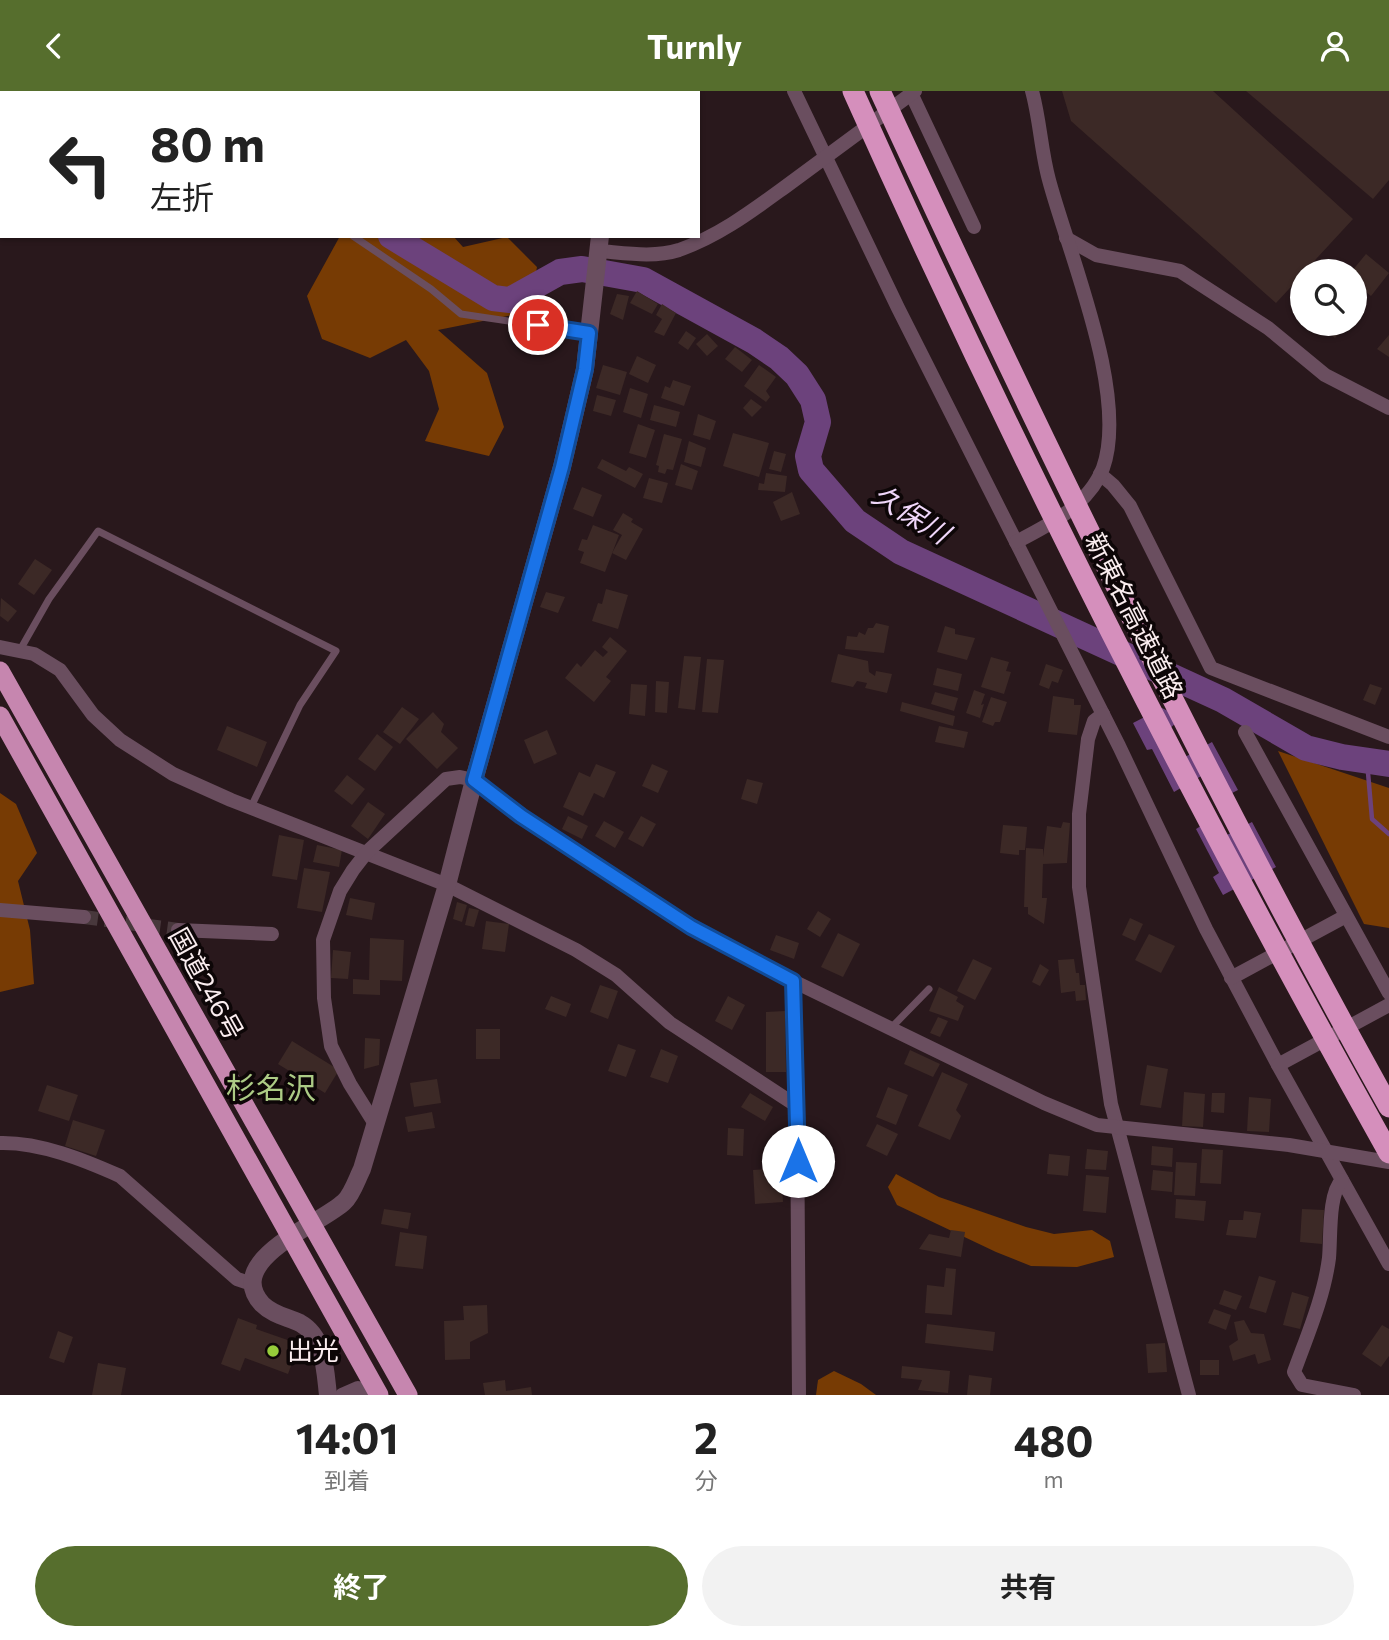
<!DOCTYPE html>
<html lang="ja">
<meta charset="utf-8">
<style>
body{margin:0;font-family:Commissioner,"Noto Sans JP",sans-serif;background:#f2f2f2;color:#222;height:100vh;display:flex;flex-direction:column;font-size:26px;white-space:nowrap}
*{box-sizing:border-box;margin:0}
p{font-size:23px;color:#767676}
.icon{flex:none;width:38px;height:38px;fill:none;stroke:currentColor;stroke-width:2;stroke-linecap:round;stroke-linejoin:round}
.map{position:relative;height:1304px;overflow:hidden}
.drawer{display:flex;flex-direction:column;background:#fff;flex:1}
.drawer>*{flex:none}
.guide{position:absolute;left:0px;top:0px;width:700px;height:147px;box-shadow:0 2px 5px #0004;background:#fff;color:#222;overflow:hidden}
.controls{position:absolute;left:1290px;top:168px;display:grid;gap:14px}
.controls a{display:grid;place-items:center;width:77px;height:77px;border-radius:50%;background:#fff;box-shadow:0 2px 5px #0004;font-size:35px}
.pin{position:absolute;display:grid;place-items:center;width:60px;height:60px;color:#fff;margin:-30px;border:4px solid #fff;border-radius:50%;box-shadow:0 2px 7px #0007}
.me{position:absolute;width:77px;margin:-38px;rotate:0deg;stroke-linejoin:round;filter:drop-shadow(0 0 5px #0008)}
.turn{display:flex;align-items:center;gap:24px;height:147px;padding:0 35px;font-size:32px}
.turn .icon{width:91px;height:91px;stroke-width:2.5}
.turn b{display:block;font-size:49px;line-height:60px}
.eta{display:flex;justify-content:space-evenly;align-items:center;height:119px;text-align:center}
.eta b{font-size:42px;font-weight:700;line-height:49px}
.cta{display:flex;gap:14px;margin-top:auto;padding:14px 35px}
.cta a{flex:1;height:80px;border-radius:42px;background:#566e2d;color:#fff;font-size:28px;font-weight:700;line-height:80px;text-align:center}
.cta a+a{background:#f2f2f2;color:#222}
header{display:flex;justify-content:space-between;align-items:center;height:91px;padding:0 35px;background:#566e2d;color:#fff;font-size:32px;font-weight:700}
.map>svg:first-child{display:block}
.forest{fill:#773b04}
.water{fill:#6c427c}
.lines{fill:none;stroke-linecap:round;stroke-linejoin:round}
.stream{stroke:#6c427c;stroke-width:4.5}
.river{stroke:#6c427c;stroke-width:26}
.building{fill:#3c2926}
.minor-tunnel{stroke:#48383c;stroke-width:14;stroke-dasharray:14 7;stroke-linecap:butt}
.service{stroke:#6a4e5f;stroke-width:7}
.minor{stroke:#6a4e5f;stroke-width:14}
.tertiary{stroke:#6a4e5f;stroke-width:18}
.trunk{stroke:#c686af;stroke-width:19}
.motorway{stroke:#d58fbc;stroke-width:21}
.route-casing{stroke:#114b97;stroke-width:18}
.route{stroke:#1a73e8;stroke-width:12}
.poi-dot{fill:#96cc3a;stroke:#0d0607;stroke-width:2.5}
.labels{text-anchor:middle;stroke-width:7;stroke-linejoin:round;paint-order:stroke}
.street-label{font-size:26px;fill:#faedef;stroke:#0d0607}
.poi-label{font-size:26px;fill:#faedef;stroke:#0d0607;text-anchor:start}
.water-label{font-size:28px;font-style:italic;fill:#f0d7fa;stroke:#0d0607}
.quarter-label{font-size:30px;fill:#accb85;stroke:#0d0607}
</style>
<header><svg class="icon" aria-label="back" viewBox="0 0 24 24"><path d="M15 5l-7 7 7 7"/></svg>Turnly<svg class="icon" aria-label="person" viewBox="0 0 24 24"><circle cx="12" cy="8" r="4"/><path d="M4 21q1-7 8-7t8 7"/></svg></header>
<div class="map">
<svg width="1389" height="1304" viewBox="0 0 1389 1304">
<rect width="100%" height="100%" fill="#29181c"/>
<!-- forest -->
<g class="forest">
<path d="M 340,145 L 453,145 L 463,156 L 507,146 L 537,176 L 528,221 L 438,239 L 487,282 L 504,336 L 489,365 L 425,350 L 439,318 L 429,280 L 406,249 L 370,267 L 322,248 L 307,205 Z"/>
<path d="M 1278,660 L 1389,697 L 1389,837 L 1364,833 Z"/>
<path d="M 0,702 L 16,713 L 37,762 L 18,790 L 30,839 L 34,893 L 0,901 Z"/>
<path d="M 896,1083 L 939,1106 L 1026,1136 L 1054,1143 L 1092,1139 L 1110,1150 L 1114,1166 L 1077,1176 L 1031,1175 L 996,1161 L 897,1114 L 888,1096 Z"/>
<path d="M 834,1280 L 861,1293 L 876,1304 L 816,1304 L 818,1289 Z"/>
</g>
<!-- water -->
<g class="water">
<path d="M 1162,617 L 1172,622 L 1176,632 L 1169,638 L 1185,666 L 1212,651 L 1238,699 L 1216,710 L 1203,684 L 1174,701 L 1152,658 L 1147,659 L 1133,632 Z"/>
<path d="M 1212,728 L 1223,746 L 1252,731 L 1276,776 L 1223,804 L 1213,786 L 1219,782 L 1196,738 Z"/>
</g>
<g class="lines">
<!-- stream -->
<path class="stream" d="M 1367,670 L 1372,728 L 1389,743"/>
<!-- river -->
<g class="river">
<path d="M 212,0 L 213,2"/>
<path d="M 391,145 L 493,207 L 510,209 L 560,181 L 582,178 L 643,189 L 754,250 L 779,267 L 797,284 L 813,309 L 818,331 L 808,365 L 811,379 L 855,430 L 901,461 L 1223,609 L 1306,657 L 1342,666 L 1389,673"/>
</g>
</g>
<!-- building -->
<g class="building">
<path d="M 1062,0 L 1213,0 L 1353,128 L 1305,180 L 1302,180 L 1302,184 L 1276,212 L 1071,30 Z"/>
<path d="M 1246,0 L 1389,0 L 1389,89 L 1373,108 Z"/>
<path d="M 1366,163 L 1389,182 L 1371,205 L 1354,191 L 1354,180 L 1352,180 Z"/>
<path d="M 637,200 L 658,213 L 652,223 L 630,212 Z"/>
<path d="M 617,203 L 629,205 L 623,229 L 610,223 Z"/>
<path d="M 662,213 L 676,222 L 664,245 L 654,241 L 662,228 L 656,224 Z"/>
<path d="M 1318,233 L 1347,233 L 1335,247 Z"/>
<path d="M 686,240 L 696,247 L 688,259 L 678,252 Z"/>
<path d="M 707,243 L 718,255 L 707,265 L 696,253 Z"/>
<path d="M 1389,244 L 1389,266 L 1377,258 Z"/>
<path d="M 735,256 L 752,269 L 742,281 L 725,268 Z"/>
<path d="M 637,265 L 656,274 L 648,292 L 629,283 Z"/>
<path d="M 603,274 L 627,281 L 620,304 L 596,297 Z"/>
<path d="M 759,274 L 776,286 L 766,300 L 770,306 L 766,311 L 744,295 Z"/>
<path d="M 673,289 L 691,295 L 684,315 L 661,307 L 665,295 L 670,297 Z"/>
<path d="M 630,297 L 648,303 L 641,327 L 623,321 Z"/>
<path d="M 597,304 L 616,309 L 611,325 L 593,320 Z"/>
<path d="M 751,308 L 762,316 L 752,326 L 743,317 Z"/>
<path d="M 654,314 L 680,321 L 676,336 L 650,329 Z"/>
<path d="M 698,323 L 716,330 L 710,349 L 693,344 Z"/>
<path d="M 638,333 L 655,339 L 646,367 L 629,362 Z"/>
<path d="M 733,342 L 769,352 L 759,386 L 723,375 Z"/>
<path d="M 664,343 L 682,348 L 673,379 L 667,378 L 665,383 L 658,381 L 659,375 L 656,374 Z"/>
<path d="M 689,350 L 706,357 L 701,376 L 684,371 Z"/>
<path d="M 774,360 L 786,363 L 781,381 L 769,378 Z"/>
<path d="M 602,368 L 626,380 L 629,376 L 643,383 L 635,397 L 597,377 Z"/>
<path d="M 681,373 L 698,380 L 692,399 L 675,394 Z"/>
<path d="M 766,382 L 787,385 L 785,401 L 758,399 L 759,392 L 764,393 Z"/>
<path d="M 649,387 L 668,392 L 662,412 L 643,407 Z"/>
<path d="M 582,396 L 602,404 L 593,426 L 573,418 Z"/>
<path d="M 792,401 L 800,423 L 781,430 L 773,411 Z"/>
<path d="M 623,422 L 633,428 L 631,431 L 643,438 L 626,469 L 612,462 L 622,444 L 613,439 Z"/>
<path d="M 593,434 L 619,444 L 605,481 L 580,472 L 584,461 L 578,459 L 582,448 L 587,449 Z"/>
<path d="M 35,468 L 52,479 L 34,504 L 18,493 Z"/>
<path d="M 606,498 L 628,504 L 618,538 L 592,530 L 598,512 L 602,513 Z"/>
<path d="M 546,501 L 565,506 L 558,522 L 540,516 Z"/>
<path d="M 1,507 L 17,520 L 8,531 L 0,525 Z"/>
<path d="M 876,532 L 889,535 L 884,562 L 845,558 L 847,545 L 857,546 L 859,541 L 865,544 L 868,537 L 873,537 Z"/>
<path d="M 945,535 L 955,538 L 955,543 L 975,547 L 967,569 L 937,561 Z"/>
<path d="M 610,546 L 627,560 L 606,586 L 611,590 L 594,611 L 565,587 L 577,572 L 581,576 L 595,559 L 603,566 L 608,561 L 602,556 Z"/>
<path d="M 838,563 L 868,570 L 869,581 L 875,585 L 876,580 L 892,583 L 887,602 L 865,597 L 867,592 L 857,590 L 853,596 L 831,591 Z"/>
<path d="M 684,565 L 701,566 L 695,619 L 678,617 Z"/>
<path d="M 991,566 L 1009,571 L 1006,580 L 1011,581 L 1004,603 L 981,596 Z"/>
<path d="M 707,568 L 724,569 L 718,622 L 702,621 Z"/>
<path d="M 1046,573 L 1063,579 L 1058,592 L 1052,590 L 1049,598 L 1039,594 Z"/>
<path d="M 937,577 L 962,583 L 958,600 L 933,594 Z"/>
<path d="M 656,590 L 669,591 L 667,622 L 655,621 Z"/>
<path d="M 631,593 L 647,594 L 645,625 L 629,623 Z"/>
<path d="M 1370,593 L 1382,597 L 1375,614 L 1363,609 Z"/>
<path d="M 974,599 L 985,603 L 981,614 L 984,613 L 980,627 L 966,622 Z"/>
<path d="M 935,601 L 958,607 L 954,620 L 931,613 Z"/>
<path d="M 1053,605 L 1074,608 L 1074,614 L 1081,614 L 1077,644 L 1048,641 Z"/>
<path d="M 991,606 L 1007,611 L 1000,631 L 995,631 L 993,635 L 982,631 Z"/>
<path d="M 902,611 L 955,625 L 953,635 L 900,620 Z"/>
<path d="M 402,616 L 419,628 L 400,653 L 383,641 Z"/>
<path d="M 433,621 L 444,633 L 441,641 L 458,657 L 437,678 L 406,648 Z"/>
<path d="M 227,635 L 267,651 L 257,676 L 217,659 Z"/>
<path d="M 939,635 L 968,641 L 964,657 L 935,651 Z"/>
<path d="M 547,639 L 557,663 L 534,673 L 524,649 Z"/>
<path d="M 377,643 L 393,656 L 375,680 L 358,668 Z"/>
<path d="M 596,673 L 616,681 L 604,707 L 594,702 L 583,725 L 563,716 L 579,681 L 590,686 Z"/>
<path d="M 652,673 L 668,680 L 658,702 L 642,695 Z"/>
<path d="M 347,684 L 365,698 L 352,714 L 334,700 Z"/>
<path d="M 747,688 L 763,692 L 757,713 L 741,708 Z"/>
<path d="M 368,711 L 385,723 L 368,748 L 351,735 Z"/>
<path d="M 568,725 L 588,735 L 582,748 L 562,738 Z"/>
<path d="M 641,725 L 656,733 L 643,756 L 628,748 Z"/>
<path d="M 604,730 L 624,741 L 615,757 L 595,745 Z"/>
<path d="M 1063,731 L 1070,732 L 1067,772 L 1043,773 L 1042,807 L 1047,807 L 1044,833 L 1028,823 L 1028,816 L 1024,816 L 1026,757 L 1043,758 L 1043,766 L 1047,735 L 1061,737 Z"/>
<path d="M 1003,734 L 1027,736 L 1025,759 L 1019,759 L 1019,764 L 1000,762 Z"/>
<path d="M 279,744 L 304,749 L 297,789 L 272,785 Z"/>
<path d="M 317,754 L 342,759 L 339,776 L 313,771 Z"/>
<path d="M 304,777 L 330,781 L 322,821 L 297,817 Z"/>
<path d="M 350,807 L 375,812 L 372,829 L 346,824 Z"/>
<path d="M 457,811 L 467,814 L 462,831 L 453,828 Z"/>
<path d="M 469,817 L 479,819 L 474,836 L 465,834 Z"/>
<path d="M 818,820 L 831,828 L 820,846 L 807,838 Z"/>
<path d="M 1130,827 L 1143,833 L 1135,850 L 1122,844 Z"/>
<path d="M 486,830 L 509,833 L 505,861 L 482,858 Z"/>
<path d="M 838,842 L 860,853 L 843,886 L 821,876 Z"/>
<path d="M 1149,843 L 1175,855 L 1161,882 L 1135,869 Z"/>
<path d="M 776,844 L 799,852 L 794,868 L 770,859 Z"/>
<path d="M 370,847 L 404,849 L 402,890 L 380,889 L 380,904 L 353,903 L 353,888 L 369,889 Z"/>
<path d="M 333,859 L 351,861 L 348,888 L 331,887 Z"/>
<path d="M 973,868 L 992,877 L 975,909 L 957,900 Z"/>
<path d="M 1074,868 L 1076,882 L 1079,882 L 1080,894 L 1085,894 L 1086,909 L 1076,910 L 1075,900 L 1061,902 L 1058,869 Z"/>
<path d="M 1040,873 L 1049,879 L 1040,895 L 1032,891 Z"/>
<path d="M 600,894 L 618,900 L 608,928 L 590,921 Z"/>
<path d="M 939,896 L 958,906 L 956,910 L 964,915 L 958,930 L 929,920 Z"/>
<path d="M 551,905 L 571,913 L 566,926 L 545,918 Z"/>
<path d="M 728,905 L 745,914 L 732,939 L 715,930 Z"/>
<path d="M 785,920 L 786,981 L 766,981 L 766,921 Z"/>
<path d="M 938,926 L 948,930 L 940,946 L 930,942 Z"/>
<rect x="476" y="938" width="24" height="30"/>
<path d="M 365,947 L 380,948 L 379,974 L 364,978 Z"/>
<path d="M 292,950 L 339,979 L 325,1002 L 278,973 Z"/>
<path d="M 618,953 L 636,959 L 626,986 L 608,980 Z"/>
<path d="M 661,958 L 678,965 L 668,992 L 650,986 Z"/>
<path d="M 910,959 L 940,973 L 933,986 L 904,973 Z"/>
<path d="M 1147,974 L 1168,978 L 1161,1017 L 1140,1014 Z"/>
<path d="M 942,981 L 968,993 L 956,1019 L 961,1025 L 950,1049 L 918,1035 Z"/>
<path d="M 437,988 L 441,1012 L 414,1016 L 410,992 Z"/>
<path d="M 47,994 L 78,1004 L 69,1030 L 38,1020 Z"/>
<path d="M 888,996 L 908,1004 L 896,1034 L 876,1026 Z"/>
<path d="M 1184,1001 L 1205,1003 L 1203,1036 L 1182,1035 Z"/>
<path d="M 750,1002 L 773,1016 L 765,1030 L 741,1016 Z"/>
<path d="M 1212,1002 L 1225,1002 L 1224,1022 L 1211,1021 Z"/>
<path d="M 1249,1006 L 1271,1008 L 1269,1041 L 1247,1040 Z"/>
<path d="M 432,1021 L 435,1037 L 408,1041 L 405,1026 Z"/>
<path d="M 73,1029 L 105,1039 L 96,1065 L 65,1055 Z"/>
<path d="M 877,1033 L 898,1043 L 887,1065 L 866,1055 Z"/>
<path d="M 728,1037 L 744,1038 L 743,1065 L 727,1064 Z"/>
<path d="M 1152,1055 L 1173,1057 L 1172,1076 L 1151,1074 Z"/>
<path d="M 1087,1058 L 1108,1060 L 1106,1079 L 1085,1078 Z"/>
<path d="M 1202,1058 L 1223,1059 L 1221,1093 L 1200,1092 Z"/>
<path d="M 1049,1063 L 1070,1065 L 1068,1085 L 1047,1083 Z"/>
<path d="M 1176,1071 L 1197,1072 L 1195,1105 L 1174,1104 Z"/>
<path d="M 781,1077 L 783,1111 L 755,1113 L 753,1079 Z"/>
<path d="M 1153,1079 L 1173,1081 L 1172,1101 L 1151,1099 Z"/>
<path d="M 1086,1084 L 1109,1086 L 1106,1122 L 1083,1120 Z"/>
<path d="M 1176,1108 L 1206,1110 L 1204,1130 L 1175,1127 Z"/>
<path d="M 384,1118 L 411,1122 L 408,1138 L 381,1133 Z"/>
<path d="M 1302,1118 L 1324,1119 L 1322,1153 L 1300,1151 Z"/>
<path d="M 1244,1120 L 1261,1122 L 1256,1147 L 1226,1144 L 1229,1129 L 1243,1129 Z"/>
<path d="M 951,1139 L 965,1141 L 961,1166 L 919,1158 L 929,1143 L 949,1147 Z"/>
<path d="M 400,1141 L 427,1145 L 423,1178 L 395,1175 Z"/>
<path d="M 946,1177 L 956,1178 L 952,1224 L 925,1222 L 927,1194 L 944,1196 Z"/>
<path d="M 1259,1185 L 1276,1190 L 1266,1222 L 1249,1217 Z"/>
<path d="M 1224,1199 L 1242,1205 L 1236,1219 L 1219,1213 Z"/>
<path d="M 1292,1201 L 1309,1206 L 1300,1238 L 1283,1234 Z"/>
<path d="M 487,1214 L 488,1242 L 470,1251 L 470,1268 L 445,1269 L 444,1230 L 464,1229 L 463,1215 Z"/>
<path d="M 1214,1218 L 1231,1224 L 1226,1239 L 1208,1232 Z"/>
<path d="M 238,1227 L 257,1234 L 256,1238 L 299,1253 L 288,1283 L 245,1267 L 240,1280 L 221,1273 Z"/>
<path d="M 1244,1229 L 1251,1242 L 1264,1243 L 1271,1269 L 1258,1273 L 1255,1263 L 1233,1270 L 1229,1255 L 1238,1249 L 1234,1231 Z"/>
<path d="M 927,1233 L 995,1241 L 993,1260 L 925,1252 Z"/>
<path d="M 1382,1234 L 1389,1238 L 1389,1265 L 1381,1276 L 1362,1263 Z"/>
<path d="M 58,1240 L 73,1246 L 64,1272 L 49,1267 Z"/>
<path d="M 1165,1252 L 1167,1281 L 1148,1282 L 1146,1253 Z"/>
<rect x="1200" y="1269" width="19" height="15"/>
<path d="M 98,1272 L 126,1277 L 121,1304 L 92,1304 Z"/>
<path d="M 902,1275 L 950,1280 L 948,1302 L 918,1299 L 922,1289 L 901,1287 Z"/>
<path d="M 969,1284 L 992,1287 L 990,1304 L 967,1304 Z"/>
<path d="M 505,1289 L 506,1300 L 531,1296 L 532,1304 L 485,1304 L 483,1292 Z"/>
</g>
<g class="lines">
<!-- minor-tunnel -->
<path class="minor-tunnel" d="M 84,826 L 178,839"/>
<!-- service -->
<g class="service">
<path d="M 0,31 L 2,32"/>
<path d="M 353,145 L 431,198 L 461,223 L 588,242"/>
<path d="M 20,559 L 49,508 L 98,440 L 336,560 L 300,614 L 251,716"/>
<path d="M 891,937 L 929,898"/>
</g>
<!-- minor -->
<g class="minor">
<path d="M 374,0 L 379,2"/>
<path d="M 794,0 L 898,217 L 1119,655 L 1206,838 L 1278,974 L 1389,1173"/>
<path d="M 910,0 L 974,136"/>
<path d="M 1066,147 L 1096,164 L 1180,180 L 1268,237 L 1325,284 L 1389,317"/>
<path d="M 599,160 C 625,162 654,167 679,159 C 719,145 752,120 785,96 C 829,64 872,32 915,0"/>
<path d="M 1100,383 L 1113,394 L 1130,415 L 1211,577 L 1389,646"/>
<path d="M 1016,451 C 1049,434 1089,414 1103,377 C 1129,304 1069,164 1049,89 C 1041,60 1040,29 1032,0"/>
<path d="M 0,556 L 34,563 L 60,579 L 93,624 L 120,649 L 173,683 L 231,709 L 447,794 L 576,859 L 616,884 L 670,932 L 797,1015"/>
<path d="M 1103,623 L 1094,630 L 1088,648 L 1079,723 L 1079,796 L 1111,1013 L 1189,1304"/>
<path d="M 1245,641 L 1389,902"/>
<path d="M 0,819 L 84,826"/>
<path d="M 178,839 L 272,843"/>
<path d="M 1231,887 L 1346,825"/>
<path d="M 793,890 L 797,1015 L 799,1304"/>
<path d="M 1278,974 L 1389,914"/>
<path d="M 375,1033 L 350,993 L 331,955 L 324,907 L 323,849 L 340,800 L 353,779 L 367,761 L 446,688 L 460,686 L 474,689 L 521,725 L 691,836 L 793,890 L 1044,1012 L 1097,1034 L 1289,1054 L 1389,1071"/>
<path d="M 0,1052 C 40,1051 84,1069 120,1085 L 237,1188 L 252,1193"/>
<path d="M 1342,1089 C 1328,1103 1331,1146 1329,1167 C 1324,1206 1307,1245 1294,1281 L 1302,1294 L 1354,1304"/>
<path d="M 342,1304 L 358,1297 L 378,1301"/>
</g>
<!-- tertiary -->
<g class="tertiary">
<path d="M 610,2 L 610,0"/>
<path d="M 328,1304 C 325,1279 325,1246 300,1232 C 287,1226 273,1224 262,1213 C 222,1169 321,1133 344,1111 C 352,1104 357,1088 362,1078 L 447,794 L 474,689 L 562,376 L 585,278 L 600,145"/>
</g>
<!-- trunk -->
<g class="trunk">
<path d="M 0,580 L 408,1304"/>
<path d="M 0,625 L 379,1304"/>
</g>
<!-- motorway -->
<g class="motorway">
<path d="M 853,0 C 1015,362 1195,716 1389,1062"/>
<path d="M 880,0 C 1039,344 1204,684 1389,1016"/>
</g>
</g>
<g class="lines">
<!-- route casing -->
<g class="route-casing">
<path id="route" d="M 538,234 L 589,242 L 585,278 L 562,376 L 474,689 L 521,725 L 691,836 L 793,890 L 798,1070"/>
</g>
<!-- route -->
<use href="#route" class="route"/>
</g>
<!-- markers -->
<circle class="poi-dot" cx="273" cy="1260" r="7"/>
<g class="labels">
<!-- street labels -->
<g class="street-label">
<text transform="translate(1134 525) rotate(63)" y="9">新東名高速道路</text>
<text transform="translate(206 893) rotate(61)" y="9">国道246号</text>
</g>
<!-- poi labels -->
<g class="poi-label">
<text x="287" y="1269">出光</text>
</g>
<!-- water labels -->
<g class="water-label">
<text transform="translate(911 423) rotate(32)" y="10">久保川</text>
</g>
<!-- quarter labels -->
<g class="quarter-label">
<text x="271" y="1008">杉名沢</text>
</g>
</g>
</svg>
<div class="controls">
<a><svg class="icon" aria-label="search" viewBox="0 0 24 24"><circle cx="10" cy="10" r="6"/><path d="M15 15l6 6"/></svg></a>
</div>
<div class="pin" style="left:538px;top:234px;background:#d93025"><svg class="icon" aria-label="arrive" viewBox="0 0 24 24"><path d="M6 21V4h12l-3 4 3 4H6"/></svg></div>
<svg class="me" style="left:798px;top:1070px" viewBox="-20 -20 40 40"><circle r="19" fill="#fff"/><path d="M0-13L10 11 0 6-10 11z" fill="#1a73e8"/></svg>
<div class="guide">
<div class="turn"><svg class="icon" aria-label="left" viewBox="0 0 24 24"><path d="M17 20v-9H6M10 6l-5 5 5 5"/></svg><div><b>80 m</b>左折</div></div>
</div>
</div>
<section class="drawer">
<div class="eta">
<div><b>14:01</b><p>到着</p></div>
<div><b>2</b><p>分</p></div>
<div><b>480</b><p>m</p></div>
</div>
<div class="cta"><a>終了</a><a>共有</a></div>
</section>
